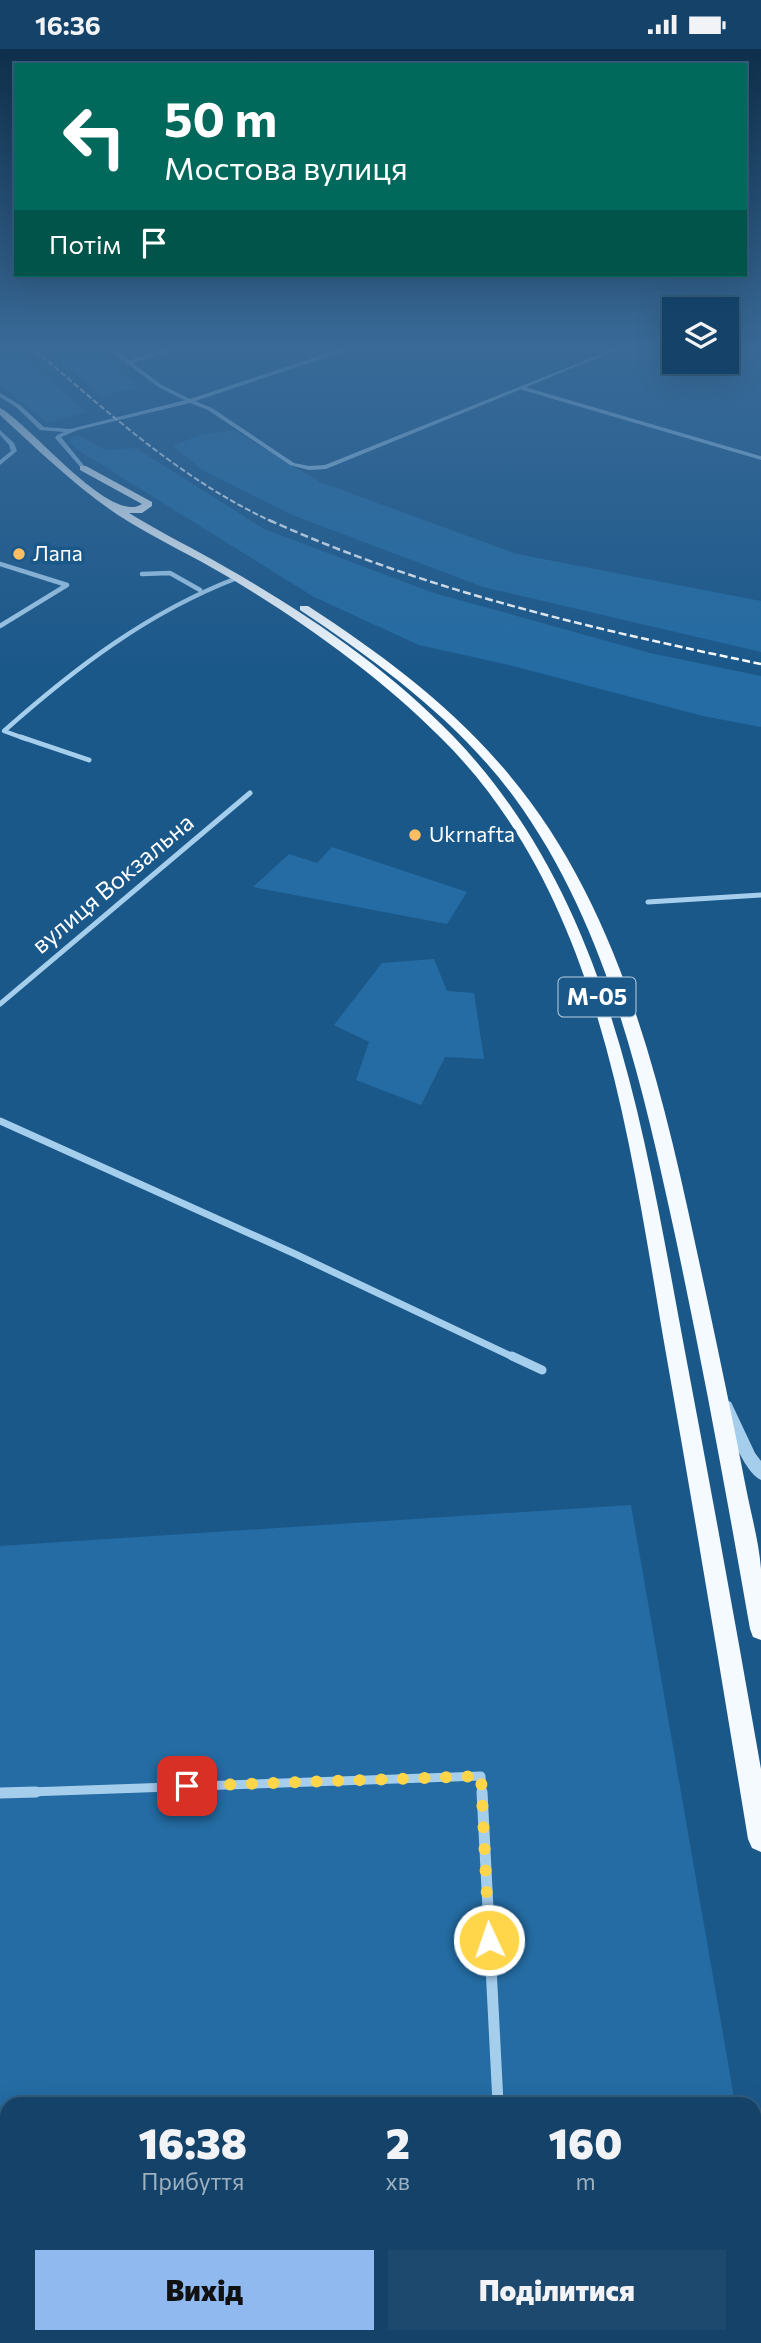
<!DOCTYPE html>
<html lang="uk">
<meta charset="utf-8">
<style>
body{margin:0;font-family:Commissioner,sans-serif;background:#1d496e;color:#f1f3f6;height:100vh;display:flex;flex-direction:column;font-size:26px;white-space:nowrap}
*{box-sizing:border-box;margin:0}
p{font-size:23px;color:#9db0c0}
.icon{flex:none;width:38px;height:38px;fill:none;stroke:currentColor;stroke-width:2;stroke-linecap:round;stroke-linejoin:round}
.map{position:relative;flex:1;overflow:hidden}
.details{position:absolute;left:0px;top:2048px;width:761px;height:247px;display:flex;flex-direction:column;background:#144268;border-radius:21px 21px 0 0;box-shadow:0 7px 28px #0002,0 0 0 2px #335b7c}
.details>*{flex:none}
.guide{position:absolute;left:14px;top:14px;width:733px;height:214px;border-radius:0px;box-shadow:0 7px 28px #0002,0 0 0 2px #335b7c;background:#00695c;color:#fff;overflow:hidden}
.tools{position:absolute;left:662px;top:248px;display:grid;gap:14px}
.tools a{display:grid;place-items:center;width:77px;height:77px;border-radius:0px;background:#144268;box-shadow:0 7px 28px #0002,0 0 0 2px #335b7c;font-size:35px}
.pin{position:absolute;display:grid;place-items:center;width:60px;height:60px;color:#fff;margin:-30px;border-radius:14px;box-shadow:0 4px 10px #0006}
.me{position:absolute;width:77px;margin:-38px;rotate:357deg;stroke-linejoin:round;filter:drop-shadow(0 0 5px #0008)}
.turn{display:flex;align-items:center;gap:24px;height:147px;padding:0 35px;font-size:32px}
.turn .icon{width:91px;height:91px;stroke-width:2.5}
.turn b{display:block;font-size:49px;line-height:60px}
.then{display:flex;align-items:center;height:66px;padding:0 35px;background:#0003;gap:14px;font-size:26px}
.eta{display:flex;justify-content:space-evenly;align-items:center;height:119px;text-align:center}
.eta b{font-size:42px;font-weight:800;line-height:49px}
.cta{display:flex;gap:14px;margin-top:auto;padding:14px 35px}
.cta a{flex:1;height:80px;border-radius:0px;background:#90b9f0;color:#111;font-size:28px;font-weight:800;line-height:80px;text-align:center}
.cta a+a{background:#1d496e;color:#f1f3f6}
.status{display:flex;justify-content:space-between;align-items:center;height:49px;padding:0 35px;background:#144268;direction:ltr}
.status svg{height:19px;fill:currentColor}
.map>svg:first-child{display:block}
.green{fill:#246ca3}
.lines{fill:none;stroke-linecap:round;stroke-linejoin:round}
.minor-far5{stroke:#a5ceed;stroke-width:3.5}
.minor-far4{stroke:#a5ceed;stroke-width:4.5}
.minor-far3{stroke:#a5ceed;stroke-width:5}
.minor-far2{stroke:#a5ceed;stroke-width:7}
.minor-far1{stroke:#a5ceed;stroke-width:9}
.minor{stroke:#a5ceed;stroke-width:11}
.tertiary{fill:#a5ceed;fill-rule:evenodd}
.trunk{fill:#f4faff;fill-rule:evenodd}
.rail-far1{stroke:#fff;stroke-width:2;stroke-dasharray:6 2.5;stroke-linecap:butt}
.rail{stroke:#fff;stroke-width:2.5;stroke-dasharray:8 3.5;stroke-linecap:butt}
.route{stroke:#ffd54a;stroke-width:12;stroke-dasharray:0 21.6}
.poi-dot{fill:#febe61;stroke:#1b588a;stroke-width:2.5}
.labels{text-anchor:middle;stroke-width:7;stroke-linejoin:round;paint-order:stroke}
.far-poi-label{font-size:21px;fill:#fff;stroke:#1b588a;text-anchor:start}
.shield{fill:#1b588a;stroke:#bbcddc;stroke-width:2}
.shield-label{font-size:23px;font-weight:bold;fill:#fff}
.street-label{font-size:24px;fill:#fff;stroke:#1b588a}
</style>
<div class="status"><b>16:36</b><svg viewBox="0 0 49 12"><path d="M0 12V9h3v3zM5 12V6h3v6zM10 12V3h3v9zM15 12V0h3v12zM26 1h20v11H26zM47 4h2v5h-2z"/></svg></div>
<div class="map">
<svg width="761" height="2294" viewBox="0 0 761 2294">
<rect width="100%" height="100%" fill="#1b588a"/>
<!-- green -->
<g class="green">
<path d="M 0,301 L 14,301 L 86,363 L 48,374 L 0,336 Z"/>
<path d="M 44,301 L 94,301 L 139,339 L 101,345 Z"/>
<path d="M 234,381 L 320,433 L 517,505 L 761,552 L 761,603 L 483,538 L 295,467 L 202,421 L 173,397 L 200,386 Z"/>
<path d="M 79,386 L 105,401 L 136,399 L 264,480 L 434,544 L 650,604 L 761,627 L 761,678 L 703,667 L 513,617 L 419,596 L 314,548 L 78,401 L 69,393 L 73,388 Z"/>
<path d="M 332,798 L 467,843 L 447,875 L 253,838 L 289,805 L 317,814 Z"/>
<path d="M 434,910 L 447,942 L 474,944 L 484,1010 L 445,1008 L 421,1056 L 356,1031 L 369,993 L 334,976 L 382,914 Z"/>
<path d="M 631,1456 L 735,2054 L 7,2054 L 7,2287 L 754,2287 L 754,2164 L 761,2203 L 761,2294 L 0,2294 L 0,1497 Z"/>
</g>
<g class="lines">
<!-- minor-far5 -->
<g class="minor-far5">
<path d="M 112,301 L 160,337 L 190,352 L 342,301"/>
<path d="M 127,314 L 168,301"/>
<path d="M 522,339 L 761,409"/>
</g>
<!-- minor-far4 -->
<g class="minor-far4">
<path d="M 0,515 L 67,536 L 0,577"/>
<path d="M 142,525 L 170,524 L 200,541"/>
<path d="M 26,690 L 4,682 C 75,619 148,563 237,529"/>
</g>
<!-- minor-far3 -->
<g class="minor-far3">
<path d="M 21,688 L 89,711"/>
<path d="M 648,853 L 761,846"/>
<path d="M 0,955 L 250,744"/>
</g>
<!-- minor-far2 -->
<path class="minor-far2" d="M 0,1072 L 293,1204 L 515,1309"/>
<!-- minor-far1 -->
<g class="minor-far1">
<path d="M 512,1307 L 542,1321"/>
<path d="M 0,1744 L 481,1727 L 482,1744"/>
</g>
<!-- minor -->
<g class="minor">
<path d="M 482,1743 L 498,2054"/>
<path d="M 0,1744 L 36,1743"/>
<path d="M 0,2275 L 7,2278"/>
<path d="M 25,2287 L 39,2294"/>
<path d="M 540,2287 L 540,2294"/>
</g>
<!-- tertiary -->
<g class="tertiary">
<path d="M 611,301 L 617,301 L 326,420 L 309,421 L 290,416 L 208,361 L 190,354 L 78,381 L 61,388 L 86,419 L 83,421 L 55,389 L 57,386 L 64,383 L 40,381 L 16,358 L 0,348 L 0,344 L 20,356 L 44,378 L 70,380 L 190,350 L 212,359 L 294,414 L 309,417 L 325,416 Z"/>
<path d="M 0,381 L 14,394 L 17,402 L 0,416 L 0,411 L 11,402 L 9,396 L 0,386 Z"/>
<path d="M 726,1351 L 731,1353 L 755,1404 L 761,1412 L 761,1431 C 743,1423 727,1375 719,1357 L 721,1353 Z"/>
</g>
<!-- trunk -->
<g class="trunk">
<path d="M 0,359 C 29,374 111,477 142,455 L 80,421 L 80,417 L 86,417 L 152,453 L 152,457 L 142,464 L 129,464 C 161,484 195,500 227,519 C 308,565 390,621 454,688 C 614,855 645,1091 686,1308 C 712,1445 737,1583 761,1720 L 761,1803 L 752,1799 L 748,1790 C 722,1632 696,1474 668,1316 C 630,1102 605,851 441,689 C 379,627 306,575 230,529 C 193,507 154,489 118,466 C 75,437 38,401 0,366 Z"/>
<path d="M 300,557 L 308,557 C 377,602 444,651 499,714 C 629,860 668,1068 708,1254 C 721,1315 734,1377 746,1439 C 751,1465 759,1493 761,1520 C 761,1544 761,1568 761,1591 L 753,1588 L 750,1580 C 727,1448 703,1317 675,1186 C 642,1034 607,875 514,748 C 457,671 379,614 300,561 Z"/>
</g>
<!-- rail-far1 -->
<path class="rail-far1" d="M 35,301 C 110,365 183,432 273,473"/>
<!-- rail -->
<path class="rail" d="M 269,471 C 426,542 593,580 761,615"/>
</g>
<!-- sky -->
<linearGradient id="sky" x2="0" y2="1"><stop stop-color="#0f304c"/><stop offset="0.48" stop-color="#396a98"/><stop offset="1" stop-color="#396a98" stop-opacity="0"/></linearGradient>
<rect width="761" height="622" fill="url(#sky)"/>
<g class="lines">
<!-- route -->
<path class="route" d="M 187,1737 L 481,1727 L 489,1891"/>
</g>
<!-- markers -->
<g class="poi-dot">
<circle cx="19" cy="505" r="7"/>
<circle cx="415" cy="786" r="7"/>
</g>
<g class="labels">
<!-- far-poi labels -->
<g class="far-poi-label">
<text x="33" y="512">Лапа</text>
<text x="429" y="793">Ukrnafta</text>
</g>
<!-- shield labels -->
<rect class="shield" x="558.5" y="928.5" width="77" height="39" rx="5"/>
<g class="shield-label">
<text x="597" y="956">М-05</text>
</g>
<!-- street labels -->
<g class="street-label">
<text transform="translate(113 835) rotate(-40)" y="8">вулиця Вокзальна</text>
</g>
</g>
</svg>
<div class="tools">
<a><svg class="icon" aria-label="layers" viewBox="0 0 24 24"><path d="M12 4l9 5-9 5-9-5zM3 14l9 5 9-5"/></svg></a>
</div>
<div class="pin" style="left:187px;top:1737px;background:#d93025"><svg class="icon" aria-label="arrive" viewBox="0 0 24 24"><path d="M6 21V4h12l-3 4 3 4H6"/></svg></div>
<svg class="me" style="left:489px;top:1891px" viewBox="-20 -20 40 40"><circle r="17" fill="#ffd54a" stroke="#fff" stroke-width="3"/><path d="M0-11L8 9 0 5-8 9z" fill="#fff"/></svg>
<div class="guide">
<div class="turn"><svg class="icon" aria-label="left" viewBox="0 0 24 24"><path d="M17 20v-9H6M10 6l-5 5 5 5"/></svg><div><b>50 m</b>Мостова вулиця</div></div>
<div class="then">Потім<svg class="icon" aria-label="arrive" viewBox="0 0 24 24"><path d="M6 21V4h12l-3 4 3 4H6"/></svg></div>
</div>
<section class="details">
<div class="eta">
<div><b>16:38</b><p>Прибуття</p></div>
<div><b>2</b><p>хв</p></div>
<div><b>160</b><p>m</p></div>
</div>
<div class="cta"><a>Вихід</a><a>Поділитися</a></div>
</section>
</div>
